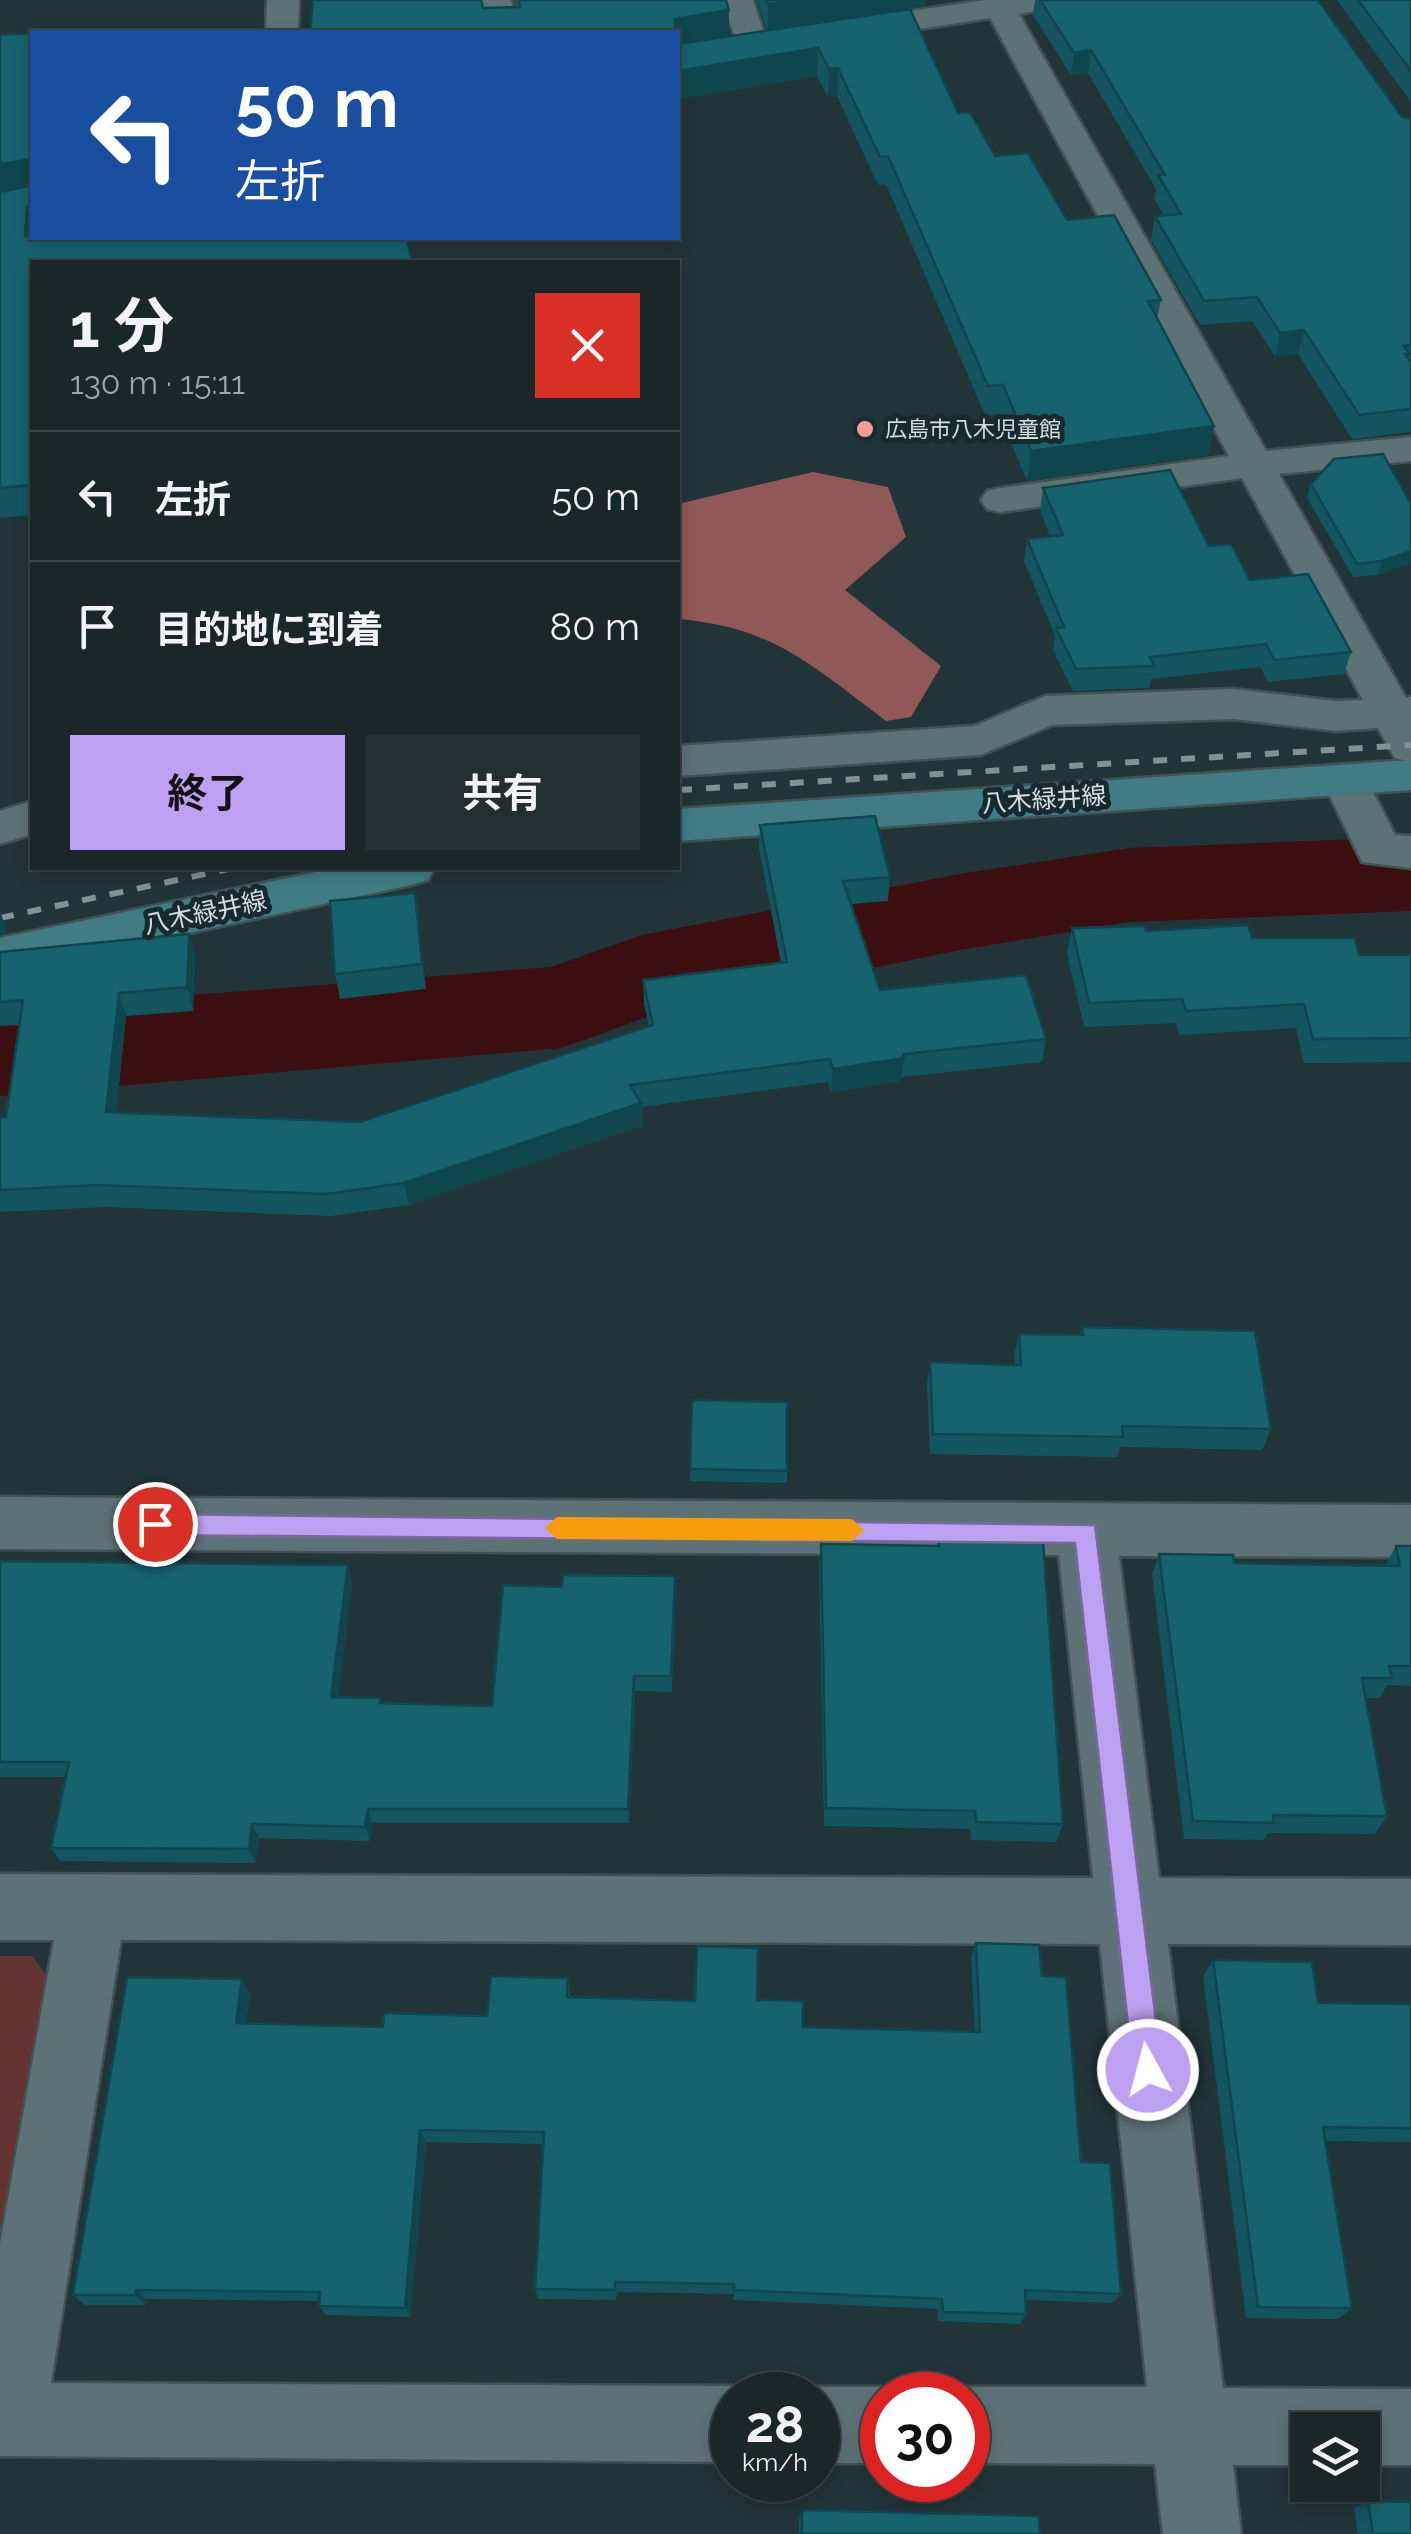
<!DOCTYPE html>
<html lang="ja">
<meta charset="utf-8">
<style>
body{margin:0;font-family:Raleway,"Noto Sans JP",sans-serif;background:#222f31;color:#f1f3f6;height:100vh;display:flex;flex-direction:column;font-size:38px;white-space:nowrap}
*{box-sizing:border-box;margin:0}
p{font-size:32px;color:#9fa5a8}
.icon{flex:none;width:55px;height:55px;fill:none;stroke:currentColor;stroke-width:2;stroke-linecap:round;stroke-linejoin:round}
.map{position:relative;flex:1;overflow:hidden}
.drawer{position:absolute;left:30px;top:260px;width:650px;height:610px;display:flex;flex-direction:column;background:#192729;border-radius:0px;box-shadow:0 5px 15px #0003,0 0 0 2px #374446}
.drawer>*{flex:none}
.hud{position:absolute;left:30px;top:30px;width:650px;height:210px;border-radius:0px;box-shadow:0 5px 15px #0003,0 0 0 2px #374446;background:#1a4fa0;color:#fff;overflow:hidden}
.tools{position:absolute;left:1290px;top:2412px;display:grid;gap:20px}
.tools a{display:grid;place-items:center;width:90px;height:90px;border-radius:0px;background:#192729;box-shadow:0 5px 15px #0003,0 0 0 2px #374446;font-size:50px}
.speed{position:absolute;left:710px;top:2372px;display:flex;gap:20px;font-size:50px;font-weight:700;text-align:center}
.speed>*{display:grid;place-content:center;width:130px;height:130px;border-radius:50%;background:#192729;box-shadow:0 5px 15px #0003,0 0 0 2px #374446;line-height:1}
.speed small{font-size:25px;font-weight:400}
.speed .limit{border:15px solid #d22;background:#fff;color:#111}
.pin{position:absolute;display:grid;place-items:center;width:85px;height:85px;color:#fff;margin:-42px;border:5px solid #fff;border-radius:50%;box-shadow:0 2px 10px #0007}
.me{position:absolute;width:110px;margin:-55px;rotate:353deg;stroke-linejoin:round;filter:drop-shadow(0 0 8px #0008)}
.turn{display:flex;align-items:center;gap:35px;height:210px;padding:0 40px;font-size:45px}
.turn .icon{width:130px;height:130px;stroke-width:2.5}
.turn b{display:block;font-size:70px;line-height:85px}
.round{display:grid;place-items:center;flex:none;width:105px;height:105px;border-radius:0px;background:#222f31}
.head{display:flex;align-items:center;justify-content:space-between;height:170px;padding:0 40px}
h1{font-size:60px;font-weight:700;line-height:75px}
.action{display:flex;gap:20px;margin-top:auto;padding:20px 40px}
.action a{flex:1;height:115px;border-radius:0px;background:#bca0f2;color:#111;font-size:40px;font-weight:700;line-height:115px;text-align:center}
.action a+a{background:#222f31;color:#f1f3f6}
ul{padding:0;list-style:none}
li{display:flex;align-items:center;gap:30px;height:130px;padding:0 40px;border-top:2px solid #374446}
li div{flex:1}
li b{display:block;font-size:38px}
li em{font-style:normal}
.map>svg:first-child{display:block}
.green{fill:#643433}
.forest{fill:#905957}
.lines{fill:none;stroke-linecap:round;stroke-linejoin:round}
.river{fill:#3c0e10;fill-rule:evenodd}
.street-casing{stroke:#415154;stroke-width:5}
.secondary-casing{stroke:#415154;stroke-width:5}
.street{fill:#5d7276;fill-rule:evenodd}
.secondary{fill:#417c84;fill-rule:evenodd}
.rail{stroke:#829193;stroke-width:6;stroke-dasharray:14 14;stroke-linecap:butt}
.wall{fill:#13555f}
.shaded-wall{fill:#0f454d}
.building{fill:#16636e;stroke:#0f454d;stroke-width:2.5}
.route{fill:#bca0f2;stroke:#7a689d;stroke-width:2.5}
.slow{fill:#f59e0b}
.poi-dot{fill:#f59b98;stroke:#172a2d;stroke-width:4}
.labels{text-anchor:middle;stroke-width:10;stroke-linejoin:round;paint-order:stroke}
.far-poi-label{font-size:22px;fill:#d2dddf;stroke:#172a2d;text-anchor:start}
.street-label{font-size:25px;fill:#d2dddf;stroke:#172a2d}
</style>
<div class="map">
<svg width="1411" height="2534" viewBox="0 0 1411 2534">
<rect width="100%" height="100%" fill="#213437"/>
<!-- green -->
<path class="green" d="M 0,1956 L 32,1956 L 59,1992 L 0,2282 Z"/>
<!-- forest -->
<path class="forest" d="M 813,472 L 888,487 L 906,537 L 845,590 L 941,666 L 911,717 L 886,721 C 812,666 774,627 678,619 L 678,504 Z"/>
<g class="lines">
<!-- river -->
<path class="river" d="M 1411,837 L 1411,911 L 1129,922 L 960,950 L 663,1011 L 562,1048 L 0,1096 L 0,1010 L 551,967 L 642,935 L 960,874 L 1129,848 Z"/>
<!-- street casing -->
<g class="street-casing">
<g id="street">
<path d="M 267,0 L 299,0 L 298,32 L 266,32 Z"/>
<path d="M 479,0 L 511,0 L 519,32 L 487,32 Z"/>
<path d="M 721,0 L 753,0 L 768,45 L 763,52 L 741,52 Z"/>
<path d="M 986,0 L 1064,0 L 1059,7 L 1019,14 L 1266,451 L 1411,437 L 1411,461 L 1279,474 L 1406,698 L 1411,697 L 1411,762 L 1395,758 L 1378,728 L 1336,731 L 1233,719 L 1052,725 L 981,755 L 678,776 L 678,746 L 974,726 L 1045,696 L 1233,689 L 1336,701 L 1363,700 L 1242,478 L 1001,512 L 987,509 L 981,500 L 987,491 L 1001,488 L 1229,456 L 990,18 L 843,41 L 827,31 L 843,21 Z"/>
<path d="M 1345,765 L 1361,769 L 1395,835 L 1411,836 L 1411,868 L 1362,862 L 1322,780 L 1329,769 Z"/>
<path d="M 32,801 L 32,834 L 0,844 L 0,811 Z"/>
<path d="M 0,1497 L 1411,1505 L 1411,1557 L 1119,1556 L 1159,1878 L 1411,1879 L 1411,1945 L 1168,1944 L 1223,2388 L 1411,2389 L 1411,2465 L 1362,2465 L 1362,2430 L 1308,2430 L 1308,2465 L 1233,2465 L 1241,2534 L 1163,2534 L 1155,2464 L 968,2463 L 968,2395 L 948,2395 L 968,2387 L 1147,2387 L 1100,1944 L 121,1940 L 51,2383 L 732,2386 L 755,2395 L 732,2395 L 732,2462 L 0,2456 L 0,2244 L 54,1940 L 0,1940 L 0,1874 L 1093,1878 L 1059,1555 L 0,1549 Z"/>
<path d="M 818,2387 L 882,2387 L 902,2395 L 882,2395 L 882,2463 L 818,2463 L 818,2395 L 798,2395 Z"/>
</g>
</g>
<!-- secondary casing -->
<g class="secondary-casing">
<g id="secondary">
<path d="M 1411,760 L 1411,790 L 678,841 L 678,809 Z"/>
<path d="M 335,868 L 435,868 L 428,880 L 411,885 L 0,974 L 0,938 Z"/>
</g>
</g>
<!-- street -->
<use href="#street" class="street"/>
<!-- secondary -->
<use href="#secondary" class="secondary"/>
<!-- rail -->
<g class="rail">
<path d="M 678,790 L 1411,745"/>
<path d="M 0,918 L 233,868"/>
</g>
</g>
<!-- wall -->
<g class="wall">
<path d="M 514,0 L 726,0 L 729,36 L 767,30 L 756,0 L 926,0 L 926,6 L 910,9 L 958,113 L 995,156 L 1161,300 L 1157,319 L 1214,426 L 1208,455 L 1027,481 L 999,414 L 985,415 L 886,184 L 878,185 L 837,96 L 828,97 L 817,76 L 678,99 L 678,32 L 483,8 L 516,7 Z"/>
<path d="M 1035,0 L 1318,0 L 1402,117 L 1411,119 L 1411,432 L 1352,439 L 1298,354 L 1275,356 L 1252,321 L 1200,325 L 1151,240 L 1155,216 L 1164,215 L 1154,199 L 1156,189 L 1088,73 L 1071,75 L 1033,15 Z"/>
<path d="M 1337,0 L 1411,0 L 1411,102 Z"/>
<path d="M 32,33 L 32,515 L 0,518 L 0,35 Z"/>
<path d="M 1311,484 L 1411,504 L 1411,563 L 1378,575 L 1353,577 L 1307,498 Z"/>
<path d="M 1043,488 L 1209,546 L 1250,580 L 1351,652 L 1344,674 L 1268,682 L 1260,667 L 1151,679 L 1149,688 L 1073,691 L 1053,650 L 1055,636 L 1024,561 L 1027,539 L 1050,536 L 1040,510 Z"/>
<path d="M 760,825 L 890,877 L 888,901 L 851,904 L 880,990 L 1046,1039 L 1042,1062 L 902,1077 L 901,1081 L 831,1092 L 828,1082 L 641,1107 L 642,1126 L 409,1205 L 331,1216 L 106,1207 L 0,1212 L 0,1118 L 6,1117 L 19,1025 L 0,1026 L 0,952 L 189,934 L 195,958 L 193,1011 L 126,1016 L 116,1113 L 360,1122 L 649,1027 L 644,1004 L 643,980 L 781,963 L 759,848 Z"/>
<path d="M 418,918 L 426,989 L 340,999 L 335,974 Z"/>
<path d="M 1072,928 L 1252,938 L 1359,955 L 1411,955 L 1411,1062 L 1304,1063 L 1296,1028 L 1179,1035 L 1176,1023 L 1084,1027 L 1067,953 Z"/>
<path d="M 1082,1327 L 1271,1429 L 1262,1450 L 1120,1447 L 1117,1457 L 930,1454 L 927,1384 L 930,1362 L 1015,1365 L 1014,1355 L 1019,1334 L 1080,1335 Z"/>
<path d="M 692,1400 L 787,1471 L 787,1483 L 690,1481 Z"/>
<path d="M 938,1538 L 1063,1824 L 1056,1842 L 971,1840 L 970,1829 L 824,1826 L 819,1565 L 821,1544 L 937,1546 Z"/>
<path d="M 1396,1546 L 1411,1546 L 1411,1686 L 1387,1685 L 1380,1698 L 1366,1698 L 1387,1816 L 1375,1834 L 1268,1833 L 1264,1840 L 1184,1839 L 1152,1574 L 1159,1554 L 1234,1563 L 1385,1566 Z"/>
<path d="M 0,1560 L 348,1565 L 352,1581 L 338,1697 L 382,1704 L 492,1706 L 675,1593 L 672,1692 L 635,1691 L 629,1823 L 372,1823 L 370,1841 L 259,1838 L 255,1863 L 60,1861 L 51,1848 L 66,1777 L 0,1777 Z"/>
<path d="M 976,1943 L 1042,1976 L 1081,2162 L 1121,2294 L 1113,2303 L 1025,2300 L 1026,2314 L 1020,2324 L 938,2321 L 938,2309 L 733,2300 L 734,2294 L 617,2292 L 616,2300 L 538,2299 L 535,2289 L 543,2144 L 426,2142 L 410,2317 L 326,2315 L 319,2306 L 319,2301 L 146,2299 L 145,2305 L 85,2305 L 73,2295 L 250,1993 L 246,2023 L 383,2027 L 487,2016 L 568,1978 L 570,1997 L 695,2001 L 757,2000 L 803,2027 L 975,2032 L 971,1958 Z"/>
<path d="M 1213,1960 L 1318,2003 L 1411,2004 L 1411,2142 L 1325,2141 L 1352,2308 L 1338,2319 L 1246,2318 L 1203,1976 Z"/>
<path d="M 1368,2501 L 1411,2534 L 1358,2534 L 1354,2508 Z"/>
<path d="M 802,2510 L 1040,2534 L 799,2534 L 799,2519 Z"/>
</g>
<!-- shaded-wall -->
<g class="shaded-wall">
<path d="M 796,0 L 926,0 L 926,6 L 768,32 L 768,4 Z"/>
<path d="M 729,10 L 729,37 L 678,46 L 678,32 L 675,32 L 675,19 Z"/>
<path d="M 818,48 L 817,76 L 678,99 L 678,71 Z"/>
<path d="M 1091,50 L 1088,73 L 1071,75 L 1074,53 Z"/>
<path d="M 838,68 L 837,96 L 828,97 L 829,69 Z"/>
<path d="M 27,160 L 32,188 L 0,194 L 0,164 Z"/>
<path d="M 27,207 L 32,228 L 32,238 L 25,236 Z"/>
<path d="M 1304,330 L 1298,354 L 1275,356 L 1280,333 Z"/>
<path d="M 1214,426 L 1208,455 L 1027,481 L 1031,451 Z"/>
<path d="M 1411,551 L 1411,563 L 1378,575 L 1382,561 Z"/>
<path d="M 415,893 L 418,918 L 426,989 L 422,964 Z"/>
<path d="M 0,910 L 7,933 L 0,936 Z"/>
<path d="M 189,934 L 195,958 L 193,1011 L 187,987 Z"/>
<path d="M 119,993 L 126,1016 L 114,1135 L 106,1112 Z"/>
<path d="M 904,1058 L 901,1081 L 831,1092 L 833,1069 Z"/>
<path d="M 641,1103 L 642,1126 L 409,1205 L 404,1183 Z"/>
<path d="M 348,1565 L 352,1581 L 336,1712 L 331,1697 Z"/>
<path d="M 634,1676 L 635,1691 L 629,1823 L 628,1809 Z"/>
<path d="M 368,1809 L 372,1823 L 370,1841 L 365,1827 Z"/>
<path d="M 252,1824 L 259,1838 L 255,1863 L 249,1849 Z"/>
<path d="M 242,1979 L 250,1993 L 244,2037 L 236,2023 Z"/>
<path d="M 420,2130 L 426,2142 L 410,2317 L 405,2308 Z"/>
<path d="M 136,2290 L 146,2299 L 145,2305 L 135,2295 Z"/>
</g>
<!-- building -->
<g class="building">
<path d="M 313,0 L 481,0 L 483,8 L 520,7 L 519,0 L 726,0 L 729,10 L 675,19 L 675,32 L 310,32 Z"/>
<path d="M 767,0 L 796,0 L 768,4 Z"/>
<path d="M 1040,0 L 1318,0 L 1402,117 L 1411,119 L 1411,345 L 1404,346 L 1410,354 L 1405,354 L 1411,362 L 1411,409 L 1359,415 L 1304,330 L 1280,333 L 1257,297 L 1204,301 L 1155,216 L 1181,214 L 1158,175 L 1165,175 L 1091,50 L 1074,53 Z"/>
<path d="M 1358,0 L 1411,0 L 1411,71 Z"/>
<path d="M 910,9 L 958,113 L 970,112 L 995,156 L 1028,153 L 1067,220 L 1114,215 L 1161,300 L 1148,301 L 1214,426 L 1031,451 L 1003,385 L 988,386 L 888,156 L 880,157 L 838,68 L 829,69 L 818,48 L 678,71 L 678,44 Z"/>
<path d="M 32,33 L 32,207 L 27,207 L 25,236 L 32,236 L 32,238 L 406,238 L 412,262 L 32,262 L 32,485 L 0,488 L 0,192 L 28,186 L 27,160 L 0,164 L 0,35 Z"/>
<path d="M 1383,454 L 1411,504 L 1411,551 L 1382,561 L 1357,564 L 1311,484 L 1334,459 Z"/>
<path d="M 1170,470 L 1209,546 L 1231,544 L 1250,580 L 1308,574 L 1351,652 L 1274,660 L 1266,644 L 1150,657 L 1154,666 L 1076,669 L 1056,628 L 1064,627 L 1027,539 L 1063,535 L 1043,488 Z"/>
<path d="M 875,816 L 890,877 L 843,881 L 880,990 L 1026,975 L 1046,1039 L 903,1054 L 904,1058 L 833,1069 L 830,1059 L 630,1085 L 641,1103 L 404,1183 L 326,1194 L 98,1185 L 0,1190 L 0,1118 L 6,1117 L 23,1000 L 0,1002 L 0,952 L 189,934 L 187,987 L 119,993 L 106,1112 L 360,1122 L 653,1025 L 643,980 L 787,962 L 760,825 Z"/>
<path d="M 415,893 L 422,964 L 335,974 L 330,901 Z"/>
<path d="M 1248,925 L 1252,938 L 1355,938 L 1359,955 L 1411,955 L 1411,1038 L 1313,1039 L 1304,1004 L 1186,1011 L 1182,999 L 1089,1003 L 1072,928 L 1145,926 L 1146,931 Z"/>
<path d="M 1082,1327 L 1255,1331 L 1271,1429 L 1122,1426 L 1123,1437 L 933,1434 L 930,1362 L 1021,1365 L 1019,1334 L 1083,1335 Z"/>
<path d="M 692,1400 L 787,1402 L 787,1471 L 690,1469 Z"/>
<path d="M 938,1538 L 1043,1540 L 1063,1824 L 976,1822 L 975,1811 L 826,1808 L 821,1544 L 939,1546 Z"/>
<path d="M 1396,1546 L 1411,1546 L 1411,1666 L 1389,1666 L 1392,1678 L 1362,1678 L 1387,1816 L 1273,1815 L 1274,1823 L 1193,1821 L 1159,1554 L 1233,1555 L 1234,1563 L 1400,1566 Z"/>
<path d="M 0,1561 L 348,1565 L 331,1697 L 381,1698 L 380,1703 L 492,1706 L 503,1585 L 562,1587 L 563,1575 L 675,1576 L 671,1676 L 634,1676 L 628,1809 L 368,1809 L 365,1827 L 252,1824 L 249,1849 L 51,1848 L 69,1762 L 0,1762 Z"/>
<path d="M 976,1943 L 1039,1945 L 1042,1976 L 1066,1977 L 1081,2162 L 1110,2163 L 1121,2294 L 1025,2290 L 1026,2314 L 943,2312 L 942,2299 L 734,2290 L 734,2284 L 615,2282 L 615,2290 L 535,2289 L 544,2132 L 420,2130 L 405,2308 L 319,2306 L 320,2292 L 136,2290 L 135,2295 L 73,2295 L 127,1977 L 242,1979 L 236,2023 L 383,2027 L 384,2013 L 487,2016 L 491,1976 L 568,1978 L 567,1997 L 695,2001 L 697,1946 L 758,1948 L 757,2000 L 803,2001 L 803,2027 L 980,2032 Z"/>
<path d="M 1213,1960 L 1312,1962 L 1318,2003 L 1411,2004 L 1411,2128 L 1323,2127 L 1352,2308 L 1258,2307 Z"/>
<path d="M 1368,2501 L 1411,2502 L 1411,2534 L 1373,2534 Z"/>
<path d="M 802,2510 L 1039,2516 L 1040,2534 L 802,2534 Z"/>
</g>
<!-- route -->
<path class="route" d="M 155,1514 L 1095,1525 L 1162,2070 L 1158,2080 L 1148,2084 L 1138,2080 L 1133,2070 L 1075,1543 L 155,1535 L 143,1524 Z"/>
<!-- slow -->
<path class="slow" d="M 557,1517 L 852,1519 L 864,1530 L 852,1541 L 557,1539 L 545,1528 Z"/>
<!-- markers -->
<circle class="poi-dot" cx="865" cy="429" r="10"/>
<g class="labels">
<!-- far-poi labels -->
<g class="far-poi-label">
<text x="885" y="437">広島市八木児童館</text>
</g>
<!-- street labels -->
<g class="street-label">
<text transform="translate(1044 799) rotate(-4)" y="9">八木緑井線</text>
<text transform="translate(205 912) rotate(-12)" y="9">八木緑井線</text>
</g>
</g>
</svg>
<div class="tools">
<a><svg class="icon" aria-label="layers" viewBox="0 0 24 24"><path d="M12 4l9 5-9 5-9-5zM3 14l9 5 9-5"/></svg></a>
</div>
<div class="speed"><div>28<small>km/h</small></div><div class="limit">30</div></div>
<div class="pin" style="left:155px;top:1524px;background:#d93025"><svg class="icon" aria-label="arrive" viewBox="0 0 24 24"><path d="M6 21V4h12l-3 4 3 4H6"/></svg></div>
<svg class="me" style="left:1148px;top:2070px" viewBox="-20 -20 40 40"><circle r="17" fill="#bca0f2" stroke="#fff" stroke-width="3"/><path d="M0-11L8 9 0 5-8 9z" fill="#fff"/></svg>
<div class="hud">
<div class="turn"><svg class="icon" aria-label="left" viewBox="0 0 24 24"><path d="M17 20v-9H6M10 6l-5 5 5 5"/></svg><div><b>50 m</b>左折</div></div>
</div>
<section class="drawer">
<div class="head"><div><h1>1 分</h1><p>130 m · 15:11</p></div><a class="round" style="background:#d93025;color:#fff"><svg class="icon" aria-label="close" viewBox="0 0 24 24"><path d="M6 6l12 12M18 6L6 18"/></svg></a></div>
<ul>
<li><svg class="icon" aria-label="left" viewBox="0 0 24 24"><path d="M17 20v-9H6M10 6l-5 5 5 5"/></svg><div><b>左折</b></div><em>50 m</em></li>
<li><svg class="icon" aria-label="arrive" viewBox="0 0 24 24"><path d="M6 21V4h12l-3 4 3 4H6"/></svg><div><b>目的地に到着</b></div><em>80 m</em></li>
</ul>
<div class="action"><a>終了</a><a>共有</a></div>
</section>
</div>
